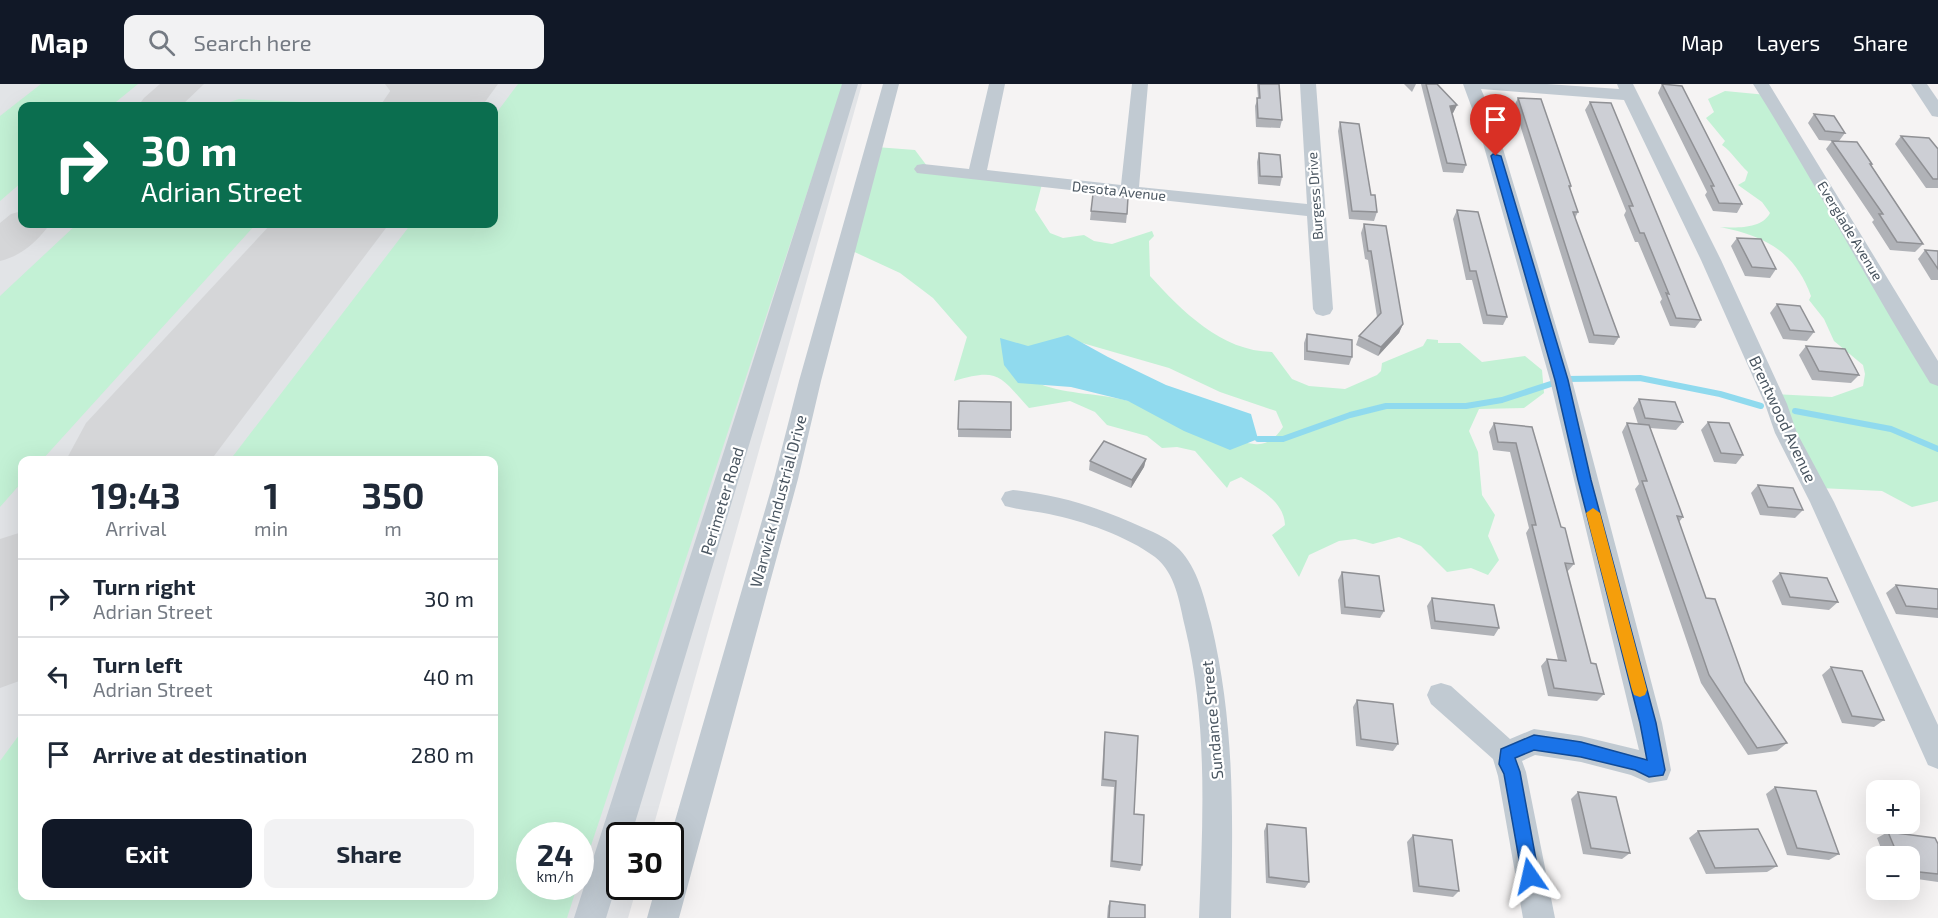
<!DOCTYPE html>
<meta charset="utf-8">
<style>
body{margin:0;font-family:"Exo 2",sans-serif;background:#f2f2f3;color:#1f2937;height:100vh;display:flex;flex-direction:column;font-size:22px;white-space:nowrap}
*{box-sizing:border-box;margin:0}
p{font-size:20px;color:#747a83}
.icon{flex:none;width:33px;height:33px;fill:none;stroke:currentColor;stroke-width:2;stroke-linecap:round;stroke-linejoin:round}
.map{position:relative;flex:1;overflow:hidden}
.side{position:absolute;left:18px;top:372px;width:480px;height:444px;display:flex;flex-direction:column;background:#fff;border-radius:12px;box-shadow:0 6px 24px #0002}
.side>*{flex:none}
.banner{position:absolute;left:18px;top:18px;width:480px;height:126px;border-radius:12px;box-shadow:0 6px 24px #0002;background:#0b6e4f;color:#fff;overflow:hidden}
.fabs{position:absolute;left:1866px;top:696px;display:grid;gap:12px}
.fabs a{display:grid;place-items:center;width:54px;height:54px;border-radius:12px;background:#fff;box-shadow:0 6px 24px #0002;font-size:30px}
.speed{position:absolute;left:516px;top:738px;display:flex;gap:12px;font-size:30px;font-weight:700;text-align:center}
.speed>*{display:grid;place-content:center;width:78px;height:78px;border-radius:50%;background:#fff;box-shadow:0 6px 24px #0002;line-height:1}
.speed small{font-size:15px;font-weight:400}
.speed .limit{border:3px solid #111;border-radius:9px;background:#fff;color:#111}
.pin{position:absolute;display:grid;place-items:center;width:51px;height:51px;color:#fff;margin:-62px -26px;border-radius:50% 50% 50% 0;rotate:-45deg;box-shadow:0 0 6px #0007}
.pin .icon{rotate:45deg}
.me{position:absolute;width:66px;margin:-33px;rotate:349deg;stroke-linejoin:round;filter:drop-shadow(0 0 4px #0008)}
.turn{display:flex;align-items:center;gap:21px;height:126px;padding:0 24px;font-size:27px}
.turn .icon{width:78px;height:78px;stroke-width:2.5}
.turn b{display:block;font-size:42px;line-height:51px}
.eta{display:flex;justify-content:space-evenly;align-items:center;height:102px;text-align:center}
.eta b{font-size:36px;font-weight:700;line-height:42px}
.button{display:flex;gap:12px;margin-top:auto;padding:12px 24px}
.button a{flex:1;height:69px;border-radius:12px;background:#111827;color:#fff;font-size:24px;font-weight:700;line-height:69px;text-align:center}
.button a+a{background:#f2f2f3;color:#1f2937}
ul{padding:0;list-style:none}
li{display:flex;align-items:center;gap:18px;height:78px;padding:0 24px;border-top:2px solid #e0e1e3}
li div{flex:1}
li b{display:block;font-size:22px}
li em{font-style:normal}
header{display:flex;align-items:center;gap:36px;box-sizing:border-box;height:84px;padding:0 30px;background:#111827;color:#fff}
header strong{font-size:28px}
nav{display:flex;gap:33px;margin-inline-start:auto;font-size:21px}
.search{width:420px;height:54px;background:#f2f2f3;display:flex;align-items:center;gap:15px;box-sizing:border-box;padding:0 21px;border-radius:12px;color:#747a83;font-size:22px}
.map>svg:first-child{display:block}
.airport{fill:#e2e4e7;fill-rule:evenodd}
.green{fill:#c3f1d5;fill-rule:evenodd}
.water{fill:#90daee}
.lines{fill:none;stroke-linecap:round;stroke-linejoin:round}
.stream{stroke:#90daee;stroke-width:6}
.taxiway{fill:#d5d6d8;fill-rule:evenodd}
.runway{fill:#d5d6d8;fill-rule:evenodd}
.minor{fill:#c1cad2;fill-rule:evenodd}
.wall{fill:#b0b2b7}
.shaded-wall{fill:#909195}
.building{fill:#cdcfd5;stroke:#909195;stroke-width:1.5}
.route{fill:#1a73e8;stroke:#114b97;stroke-width:1.5}
.slow{fill:#f59e0b}
.labels{text-anchor:middle;stroke-width:4.5;stroke-linejoin:round;paint-order:stroke}
.far-street-label{font-size:14px;fill:#4a5661;stroke:#fff}
.street-label{font-size:16px;fill:#4a5661;stroke:#fff}
</style>
<header>
<strong>Map</strong>
<div class="search"><svg class="icon" aria-label="search" viewBox="0 0 24 24"><circle cx="10" cy="10" r="6"/><path d="M15 15l6 6"/></svg>Search here</div>
<nav><a>Map</a><a>Layers</a><a>Share</a></nav>
</header>
<div class="map">
<svg width="1938" height="834" viewBox="0 0 1938 834">
<rect width="100%" height="100%" fill="#f5f3f3"/>
<!-- airport -->
<path class="airport" d="M 0,0 L 862,0 L 651,751 L 620,752 L 620,802 L 637,803 L 628,834 L 0,834 ZM 22,22 L 494,22 L 494,140 L 22,140 ZM 22,376 L 494,376 L 494,812 L 22,812 ZM 530,752 L 580,752 L 580,802 L 530,802 Z"/>
<!-- green -->
<g class="green">
<path d="M 41,0 L 138,0 L 111,22 L 22,22 L 22,98 L 0,117 L 0,32 Z"/>
<path d="M 518,0 L 843,0 L 581,792 L 580,752 L 530,752 L 530,802 L 577,803 L 567,834 L 0,834 L 0,677 L 22,647 L 22,812 L 494,812 L 494,376 L 230,376 L 411,140 L 494,140 L 494,32 Z"/>
<path d="M 1725,7 L 1767,11 L 1938,296 L 1938,417 L 1912,423 L 1882,407 L 1820,404 L 1774,310 L 1832,313 L 1863,302 L 1865,290 L 1863,281 L 1834,257 L 1824,235 L 1809,216 L 1811,212 C 1795,168 1766,152 1720,143 C 1736,144 1762,145 1770,129 L 1762,118 L 1738,101 L 1745,97 L 1748,88 C 1738,79 1733,69 1722,61 L 1725,57 L 1706,34 L 1714,28 L 1708,15 Z"/>
<path d="M 239,15 L 302,18 L 333,22 L 217,22 Z"/>
<path d="M 876,63 L 915,66 L 930,86 L 1042,100 L 1035,126 L 1050,149 L 1063,154 L 1084,151 L 1094,157 L 1112,160 L 1152,147 L 1154,152 L 1149,157 L 1150,192 C 1182,227 1221,267 1272,268 L 1292,295 L 1309,302 L 1345,305 L 1377,291 L 1381,287 L 1382,279 L 1423,262 L 1427,255 L 1438,256 L 1438,259 L 1460,259 L 1482,278 L 1525,272 L 1542,286 L 1544,309 L 1524,324 L 1479,325 L 1469,347 L 1478,368 L 1482,411 L 1495,431 L 1488,452 L 1499,476 L 1488,491 L 1471,484 L 1447,488 L 1421,462 L 1399,453 L 1373,460 L 1355,455 L 1339,457 L 1309,471 L 1299,493 L 1272,451 L 1285,441 C 1284,417 1259,405 1241,393 L 1230,398 L 1227,404 L 1195,367 L 1177,363 L 1162,364 L 1147,352 L 1107,341 L 1095,328 L 1070,317 L 1029,324 C 999,291 998,284 954,297 L 967,253 L 933,214 L 900,189 L 848,165 ZM 1065,254 L 1169,284 L 1220,308 L 1276,327 L 1283,343 C 1276,353 1268,362 1254,360 C 1210,354 1171,327 1128,317 C 1101,309 1068,311 1040,300 Z"/>
<path d="M 77,140 L 256,140 L 42,376 L 22,376 L 22,398 L 0,423 L 0,212 Z"/>
</g>
<!-- water -->
<path class="water" d="M 1068,251 L 1108,273 L 1166,301 L 1251,330 L 1258,355 L 1230,366 L 1184,347 L 1128,317 L 1071,303 L 1018,299 L 1004,281 L 1000,254 L 1028,262 Z"/>
<g class="lines">
<!-- stream -->
<g class="stream">
<path d="M 1795,327 L 1891,345 L 1938,365"/>
<path d="M 1258,355 L 1283,355 L 1350,331 L 1386,322 L 1466,322 L 1502,316 L 1566,295 L 1640,294 L 1720,310 L 1761,322"/>
</g>
<!-- taxiway -->
<g class="taxiway">
<path d="M 160,0 L 204,0 L 181,22 L 138,22 L 144,14 Z"/>
<path d="M 385,0 L 433,0 L 443,22 L 403,22 L 401,14 L 391,8 Z"/>
<path d="M 22,127 L 22,140 L 50,140 C 37,158 21,172 0,177 L 0,139 L 11,130 Z"/>
</g>
<!-- runway -->
<g class="runway">
<path d="M 498,0 L 482,22 L 380,22 L 395,0 Z"/>
<path d="M 271,140 L 389,140 L 211,376 L 66,376 L 86,339 Z"/>
<path d="M 22,448 L 22,596 L 0,604 L 0,455 Z"/>
</g>
<!-- minor -->
<g class="minor">
<path d="M 842,0 L 858,0 L 631,752 L 620,752 L 620,789 L 606,834 L 574,834 Z"/>
<path d="M 883,0 L 899,0 L 821,297 L 798,395 L 679,834 L 647,834 L 656,802 L 670,802 L 670,754 L 774,395 L 799,297 Z"/>
<path d="M 989,0 L 1005,0 L 987,86 L 1121,101 L 1132,0 L 1148,0 L 1139,103 L 1307,120 L 1300,0 L 1316,0 L 1333,225 L 1330,230 L 1323,232 L 1316,230 L 1313,225 L 1307,132 L 917,89 L 914,85 L 917,81 L 923,80 L 969,85 Z"/>
<path d="M 1463,0 L 1547,0 L 1619,5 L 1617,0 L 1633,0 L 1721,176 L 1787,320 L 1797,349 L 1834,418 L 1938,641 L 1938,685 L 1928,681 L 1810,418 L 1775,349 L 1765,320 L 1701,176 L 1624,16 L 1481,5 L 1495,38 L 1572,296 L 1662,639 L 1671,686 L 1667,696 L 1649,699 L 1631,691 L 1581,678 L 1535,671 L 1522,677 L 1526,688 L 1555,834 L 1523,834 L 1498,692 L 1493,675 L 1431,620 L 1427,611 L 1431,602 L 1441,599 L 1451,602 L 1510,655 L 1534,645 L 1581,652 L 1639,666 L 1550,296 L 1477,38 Z"/>
<path d="M 1753,0 L 1769,0 L 1938,277 L 1938,302 L 1930,299 C 1869,201 1815,98 1753,0 Z"/>
<path d="M 1911,0 L 1927,0 L 1938,16 L 1938,33 L 1932,32 Z"/>
<path d="M 1013,406 C 1059,411 1101,424 1144,444 C 1156,449 1169,455 1179,465 C 1198,485 1204,513 1211,539 C 1235,640 1233,731 1231,834 L 1199,834 C 1203,736 1208,639 1185,543 C 1179,517 1176,490 1155,473 C 1127,452 1083,437 1049,430 C 1035,427 1019,426 1005,422 L 1001,415 L 1005,408 Z"/>
</g>
</g>
<!-- wall -->
<g class="wall">
<path d="M 1257,0 L 1279,0 L 1282,36 L 1280,44 L 1256,43 L 1255,22 L 1258,14 Z"/>
<path d="M 1404,0 L 1416,0 L 1412,8 Z"/>
<path d="M 1421,0 L 1437,0 L 1457,21 L 1453,29 L 1452,29 L 1466,81 L 1463,89 L 1443,88 Z"/>
<path d="M 1662,0 L 1742,120 L 1737,129 L 1713,127 L 1705,111 L 1707,108 L 1658,9 Z"/>
<path d="M 1518,14 L 1571,102 L 1570,105 L 1578,128 L 1575,134 L 1619,253 L 1614,261 L 1589,259 L 1514,22 Z"/>
<path d="M 1590,18 L 1701,236 L 1695,244 L 1670,242 L 1660,218 L 1662,215 L 1638,158 L 1635,158 L 1624,131 L 1626,127 L 1585,26 Z"/>
<path d="M 1814,30 L 1845,49 L 1839,57 L 1872,80 L 1871,81 L 1923,160 L 1915,168 L 1890,166 L 1872,138 L 1874,136 L 1826,65 L 1832,57 L 1819,56 L 1808,39 Z"/>
<path d="M 1340,38 L 1371,111 L 1377,128 L 1374,137 L 1349,135 L 1338,47 Z"/>
<path d="M 1901,52 L 1938,65 L 1938,104 L 1926,104 L 1895,60 Z"/>
<path d="M 1259,69 L 1282,93 L 1280,102 L 1258,100 L 1257,78 Z"/>
<path d="M 1093,110 L 1127,130 L 1126,139 L 1090,136 Z"/>
<path d="M 1457,126 L 1507,233 L 1503,241 L 1483,240 L 1472,196 L 1466,196 L 1453,135 Z"/>
<path d="M 1364,140 L 1403,240 L 1399,249 L 1378,272 L 1356,261 L 1359,252 L 1377,233 L 1368,176 L 1365,175 L 1361,149 Z"/>
<path d="M 1737,154 L 1776,185 L 1770,194 L 1745,192 L 1731,162 Z"/>
<path d="M 1925,166 L 1938,167 L 1938,196 L 1931,196 L 1918,175 Z"/>
<path d="M 1777,220 L 1814,248 L 1807,257 L 1783,255 L 1770,229 Z"/>
<path d="M 1307,250 L 1352,273 L 1349,281 L 1304,276 L 1304,259 Z"/>
<path d="M 1806,262 L 1859,291 L 1851,299 L 1812,296 L 1799,271 Z"/>
<path d="M 1639,315 L 1683,338 L 1676,346 L 1650,344 L 1683,433 L 1679,438 L 1706,514 L 1745,598 L 1787,659 L 1777,667 L 1748,671 L 1701,599 L 1635,405 L 1639,400 L 1622,348 L 1627,339 L 1638,340 L 1633,324 Z"/>
<path d="M 1708,338 L 1743,371 L 1736,380 L 1714,378 L 1701,346 Z"/>
<path d="M 1494,339 L 1532,343 L 1561,443 L 1574,480 L 1567,488 L 1591,579 L 1604,610 L 1597,617 L 1548,612 L 1541,582 L 1547,575 L 1558,576 L 1526,449 L 1529,444 L 1510,368 L 1493,366 L 1489,348 Z"/>
<path d="M 958,345 L 1011,346 L 1011,354 L 958,353 Z"/>
<path d="M 1146,375 L 1144,383 L 1131,404 L 1089,386 L 1090,377 Z"/>
<path d="M 1758,401 L 1803,426 L 1795,434 L 1760,431 L 1751,409 Z"/>
<path d="M 1342,488 L 1384,527 L 1380,534 L 1341,530 L 1338,496 Z"/>
<path d="M 1780,489 L 1838,518 L 1829,526 L 1782,521 L 1772,497 Z"/>
<path d="M 1896,501 L 1938,505 L 1938,534 L 1896,530 L 1886,509 Z"/>
<path d="M 1432,514 L 1499,544 L 1494,552 L 1431,545 L 1427,522 Z"/>
<path d="M 1831,583 L 1884,636 L 1874,643 L 1842,639 L 1822,591 Z"/>
<path d="M 1357,616 L 1398,660 L 1393,667 L 1356,662 L 1353,623 Z"/>
<path d="M 1105,648 L 1134,730 L 1142,781 L 1140,787 L 1110,783 L 1114,703 L 1101,702 L 1104,655 Z"/>
<path d="M 1775,703 L 1839,770 L 1829,776 L 1787,771 L 1766,710 Z"/>
<path d="M 1578,708 L 1630,769 L 1622,775 L 1583,770 L 1571,715 Z"/>
<path d="M 1267,740 L 1309,798 L 1305,804 L 1266,799 L 1264,747 Z"/>
<path d="M 1698,747 L 1777,782 L 1767,788 L 1706,790 L 1689,754 Z"/>
<path d="M 1888,748 L 1938,760 L 1938,798 L 1910,794 L 1910,772 L 1884,772 L 1877,754 Z"/>
<path d="M 1413,751 L 1459,807 L 1453,813 L 1413,808 L 1407,758 Z"/>
<path d="M 1110,817 L 1145,834 L 1107,834 L 1108,822 Z"/>
</g>
<!-- shaded-wall -->
<g class="shaded-wall">
<path d="M 1457,21 L 1453,29 L 1446,30 L 1450,22 Z"/>
<path d="M 1403,240 L 1399,249 L 1378,272 L 1381,263 Z"/>
<path d="M 1146,375 L 1144,383 L 1131,404 L 1132,396 Z"/>
</g>
<!-- building -->
<g class="building">
<path d="M 1259,0 L 1279,0 L 1282,36 L 1258,34 L 1257,14 L 1260,14 Z"/>
<path d="M 1426,0 L 1437,0 L 1457,21 L 1450,22 L 1466,81 L 1447,79 Z"/>
<path d="M 1662,0 L 1682,2 L 1742,120 L 1719,119 L 1711,102 L 1714,102 Z"/>
<path d="M 1518,14 L 1541,15 L 1571,102 L 1569,102 L 1578,128 L 1573,128 L 1619,253 L 1594,251 Z"/>
<path d="M 1590,18 L 1611,19 L 1701,236 L 1676,234 L 1666,209 L 1669,210 L 1644,149 L 1640,149 L 1629,122 L 1633,122 Z"/>
<path d="M 1814,30 L 1834,32 L 1845,49 L 1825,47 Z"/>
<path d="M 1340,38 L 1359,40 L 1371,111 L 1375,111 L 1377,128 L 1352,127 Z"/>
<path d="M 1901,52 L 1929,54 L 1938,65 L 1938,95 L 1933,95 Z"/>
<path d="M 1832,57 L 1857,58 L 1872,80 L 1870,80 L 1923,160 L 1897,158 L 1879,130 L 1883,130 Z"/>
<path d="M 1259,69 L 1280,71 L 1282,93 L 1260,92 Z"/>
<path d="M 1093,110 L 1128,113 L 1127,130 L 1091,127 Z"/>
<path d="M 1457,126 L 1478,128 L 1507,233 L 1487,231 L 1476,187 L 1470,187 Z"/>
<path d="M 1364,140 L 1386,142 L 1403,240 L 1381,263 L 1359,252 L 1381,229 L 1371,167 L 1368,167 Z"/>
<path d="M 1737,154 L 1761,155 L 1776,185 L 1752,183 Z"/>
<path d="M 1925,166 L 1938,167 L 1938,185 Z"/>
<path d="M 1777,220 L 1800,222 L 1814,248 L 1790,246 Z"/>
<path d="M 1307,250 L 1352,256 L 1352,273 L 1307,267 Z"/>
<path d="M 1806,262 L 1845,265 L 1859,291 L 1819,287 Z"/>
<path d="M 1639,315 L 1675,318 L 1683,338 L 1645,334 Z"/>
<path d="M 959,317 L 1011,318 L 1011,346 L 958,345 Z"/>
<path d="M 1708,338 L 1729,339 L 1743,371 L 1721,369 Z"/>
<path d="M 1494,339 L 1532,343 L 1561,443 L 1565,444 L 1574,480 L 1565,479 L 1591,579 L 1596,580 L 1604,610 L 1554,604 L 1547,575 L 1566,577 L 1532,441 L 1536,441 L 1516,359 L 1498,358 Z"/>
<path d="M 1627,339 L 1649,341 L 1683,433 L 1677,432 L 1706,514 L 1715,515 L 1745,598 L 1787,659 L 1757,664 L 1709,591 L 1642,397 L 1647,397 Z"/>
<path d="M 1104,357 L 1146,375 L 1132,396 L 1090,377 Z"/>
<path d="M 1758,401 L 1793,404 L 1803,426 L 1768,423 Z"/>
<path d="M 1342,488 L 1379,492 L 1384,527 L 1345,523 Z"/>
<path d="M 1780,489 L 1827,494 L 1838,518 L 1790,513 Z"/>
<path d="M 1896,501 L 1938,505 L 1938,525 L 1906,522 Z"/>
<path d="M 1432,514 L 1494,521 L 1499,544 L 1435,537 Z"/>
<path d="M 1831,583 L 1862,587 L 1884,636 L 1852,632 Z"/>
<path d="M 1357,616 L 1393,620 L 1398,660 L 1361,655 Z"/>
<path d="M 1105,648 L 1138,652 L 1134,730 L 1144,731 L 1142,781 L 1112,777 L 1116,697 L 1103,695 Z"/>
<path d="M 1775,703 L 1816,707 L 1839,770 L 1797,764 Z"/>
<path d="M 1578,708 L 1616,713 L 1630,769 L 1591,764 Z"/>
<path d="M 1267,740 L 1306,744 L 1309,798 L 1269,793 Z"/>
<path d="M 1758,745 L 1777,782 L 1715,784 L 1698,747 Z"/>
<path d="M 1888,748 L 1935,754 L 1938,760 L 1938,790 L 1910,787 L 1910,772 L 1898,772 Z"/>
<path d="M 1413,751 L 1452,756 L 1459,807 L 1419,802 Z"/>
<path d="M 1110,817 L 1145,821 L 1145,834 L 1109,834 Z"/>
</g>
<!-- route -->
<path class="route" d="M 1493,70 L 1501,72 L 1568,296 L 1591,396 L 1656,639 L 1665,686 L 1663,691 L 1649,693 L 1635,686 L 1581,673 L 1534,666 L 1515,674 L 1520,688 L 1539,792 L 1537,798 L 1530,801 L 1524,798 L 1522,792 L 1504,690 L 1499,680 L 1501,665 L 1534,651 L 1581,658 L 1647,676 L 1640,639 L 1578,396 L 1555,296 L 1491,72 Z"/>
<!-- slow -->
<path class="slow" d="M 1593,424 L 1600,429 L 1647,606 L 1645,611 L 1640,613 L 1634,611 L 1632,606 L 1586,429 Z"/>
<g class="labels">
<!-- far-street labels -->
<g class="far-street-label">
<text transform="translate(1119 107) rotate(6)" y="5">Desota Avenue</text>
<text transform="translate(1315 112) rotate(-94)" y="5">Burgess Drive</text>
<text transform="translate(1850 147) rotate(59)" y="5">Everglade Avenue</text>
</g>
<!-- street labels -->
<g class="street-label">
<text transform="translate(1783 335) rotate(65)" y="6">Brentwood Avenue</text>
<text transform="translate(722 417) rotate(-73)" y="6">Perimeter Road</text>
<text transform="translate(778 417) rotate(-75)" y="6">Warwick Industrial Drive</text>
<text transform="translate(1212 636) rotate(-95)" y="6">Sundance Street</text>
</g>
</g>
</svg>
<div class="fabs">
<a>+</a>
<a>−</a>
</div>
<div class="speed"><div>24<small>km/h</small></div><div class="limit">30</div></div>
<div class="pin" style="left:1496px;top:72px;background:#d93025"><svg class="icon" aria-label="arrive" viewBox="0 0 24 24"><path d="M6 21V4h12l-3 4 3 4H6"/></svg></div>
<svg class="me" style="left:1530px;top:792px" viewBox="-20 -20 40 40"><path d="M0-17L14 15 0 8-14 15z" fill="#1a73e8" stroke="#fff" stroke-width="4"/></svg>
<div class="banner">
<div class="turn"><svg class="icon" aria-label="right" viewBox="0 0 24 24"><path d="M7 20v-9h11M14 6l5 5-5 5"/></svg><div><b>30 m</b>Adrian Street</div></div>
</div>
<section class="side">
<div class="eta">
<div><b>19:43</b><p>Arrival</p></div>
<div><b>1</b><p>min</p></div>
<div><b>350</b><p>m</p></div>
</div>
<ul>
<li><svg class="icon" aria-label="right" viewBox="0 0 24 24"><path d="M7 20v-9h11M14 6l5 5-5 5"/></svg><div><b>Turn right</b><p>Adrian Street</p></div><em>30 m</em></li>
<li><svg class="icon" aria-label="left" viewBox="0 0 24 24"><path d="M17 20v-9H6M10 6l-5 5 5 5"/></svg><div><b>Turn left</b><p>Adrian Street</p></div><em>40 m</em></li>
<li><svg class="icon" aria-label="arrive" viewBox="0 0 24 24"><path d="M6 21V4h12l-3 4 3 4H6"/></svg><div><b>Arrive at destination</b></div><em>280 m</em></li>
</ul>
<div class="button"><a>Exit</a><a>Share</a></div>
</section>
</div>
